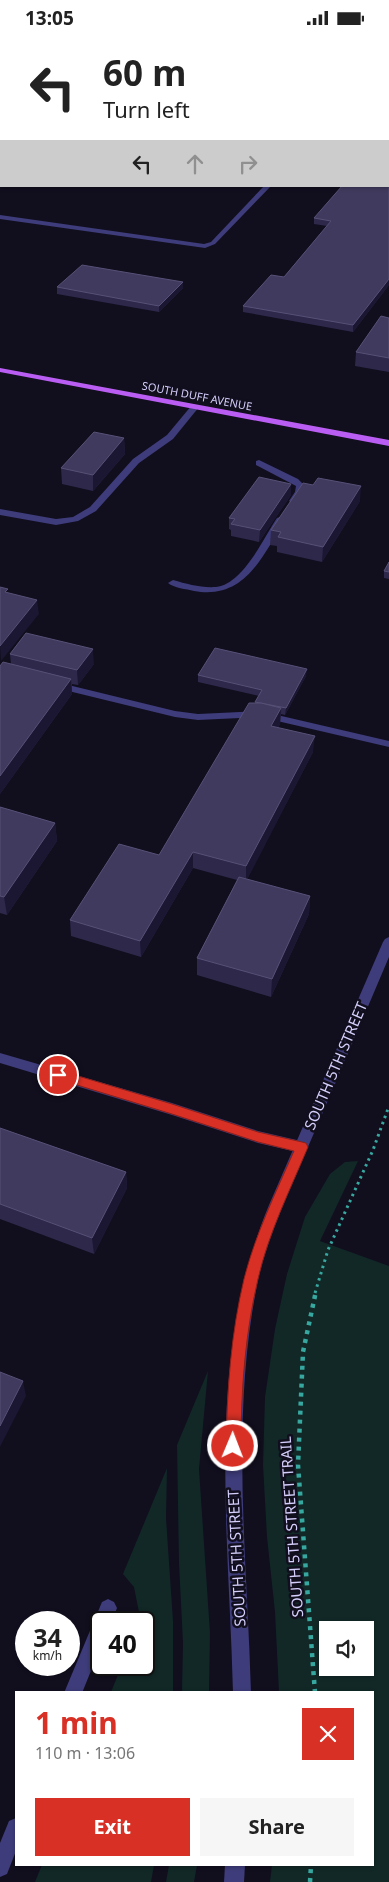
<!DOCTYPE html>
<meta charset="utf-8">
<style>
body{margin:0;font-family:"Noto Sans",sans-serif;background:#f6f6f6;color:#222;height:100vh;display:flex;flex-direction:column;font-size:19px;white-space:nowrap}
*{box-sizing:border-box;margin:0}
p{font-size:16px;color:#767676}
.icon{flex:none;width:28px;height:28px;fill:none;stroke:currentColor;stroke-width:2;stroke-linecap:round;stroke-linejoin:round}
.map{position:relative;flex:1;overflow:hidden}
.details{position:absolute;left:15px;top:1656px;width:359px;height:175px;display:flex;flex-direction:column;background:#fff;border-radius:0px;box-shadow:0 1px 4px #0004}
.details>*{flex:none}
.top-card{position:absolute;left:0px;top:0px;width:390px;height:152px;box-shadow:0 1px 4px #0004;background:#fff;color:#222;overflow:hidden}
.buttons{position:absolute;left:319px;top:1586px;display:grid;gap:10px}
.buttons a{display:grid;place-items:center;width:55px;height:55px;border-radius:0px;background:#fff;box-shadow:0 1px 4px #0004;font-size:25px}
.speed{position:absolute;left:15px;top:1576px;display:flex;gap:10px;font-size:25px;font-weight:700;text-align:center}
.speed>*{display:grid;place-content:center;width:65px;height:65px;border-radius:50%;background:#fff;box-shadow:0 1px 4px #0004;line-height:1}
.speed small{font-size:12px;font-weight:400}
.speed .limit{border:2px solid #111;border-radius:8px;background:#fff;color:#111}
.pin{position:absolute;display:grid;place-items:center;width:42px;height:42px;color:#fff;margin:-21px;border:2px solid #fff;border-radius:50%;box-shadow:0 1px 5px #0007}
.me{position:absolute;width:55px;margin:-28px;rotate:1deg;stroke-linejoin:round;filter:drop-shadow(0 0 4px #0008)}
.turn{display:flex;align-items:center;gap:18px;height:105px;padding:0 20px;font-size:22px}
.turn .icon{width:65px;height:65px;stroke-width:2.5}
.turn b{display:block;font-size:35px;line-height:42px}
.lanes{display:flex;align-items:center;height:48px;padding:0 20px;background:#0003;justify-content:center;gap:25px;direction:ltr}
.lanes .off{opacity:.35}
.round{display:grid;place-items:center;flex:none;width:52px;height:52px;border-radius:0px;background:#f6f6f6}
.summary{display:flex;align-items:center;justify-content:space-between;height:85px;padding:0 20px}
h1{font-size:30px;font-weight:700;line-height:38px;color:#d93025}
.primary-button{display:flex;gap:10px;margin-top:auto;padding:10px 20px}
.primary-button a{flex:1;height:58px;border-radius:0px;background:#d93025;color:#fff;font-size:20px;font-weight:700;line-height:58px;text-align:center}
.primary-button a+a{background:#f6f6f6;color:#222}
.status{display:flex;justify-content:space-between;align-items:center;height:35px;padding:0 25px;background:#fff;direction:ltr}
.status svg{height:14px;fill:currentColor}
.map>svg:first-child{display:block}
.green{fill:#112827;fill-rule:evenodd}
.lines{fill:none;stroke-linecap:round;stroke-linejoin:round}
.path-far1{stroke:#37a8a0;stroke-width:3;stroke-dasharray:2.5 4;stroke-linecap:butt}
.path{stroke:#37a8a0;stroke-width:4.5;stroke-dasharray:4 5;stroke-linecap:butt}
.service{fill:#3e3c7a;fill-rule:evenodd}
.minor{fill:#3e3c7a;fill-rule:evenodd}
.tertiary{fill:#3e3c7a;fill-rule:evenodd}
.primary{fill:#ba5ef3;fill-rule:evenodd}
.wall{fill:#2e284b}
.shaded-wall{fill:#1b1631}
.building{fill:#403a5e;stroke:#575177}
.route{fill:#d93025;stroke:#8d1f18}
.labels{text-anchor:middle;stroke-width:5;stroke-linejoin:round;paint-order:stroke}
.far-street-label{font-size:11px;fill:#d4cffb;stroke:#110e1e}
.near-street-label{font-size:15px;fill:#d4cffb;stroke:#110e1e}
</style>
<div class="status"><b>13:05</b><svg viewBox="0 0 49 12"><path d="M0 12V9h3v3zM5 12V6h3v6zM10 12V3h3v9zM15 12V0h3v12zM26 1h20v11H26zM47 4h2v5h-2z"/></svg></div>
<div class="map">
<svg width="389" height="1847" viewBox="0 0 389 1847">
<rect width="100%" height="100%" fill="#110e1e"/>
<!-- green -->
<g class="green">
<path d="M 358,1126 L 320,1206 L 389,1231 L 389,1847 L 270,1847 L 272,1830 L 372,1830 L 372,1658 L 279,1657 L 275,1577 L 267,1502 L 263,1430 L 265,1362 L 275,1294 L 287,1239 L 305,1182 L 330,1139 L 345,1127 ZM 328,1595 L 365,1595 L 365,1632 L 328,1632 Z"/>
<path d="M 208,1336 L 199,1434 L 210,1598 L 209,1657 L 182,1657 L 183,1608 L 179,1529 L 177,1410 Z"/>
<path d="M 167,1433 L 166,1483 L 173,1586 L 173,1657 L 111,1657 L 122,1630 L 144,1630 L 144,1588 L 138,1587 L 140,1582 L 134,1552 L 123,1539 Z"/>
<path d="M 42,1830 L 154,1830 L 151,1847 L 35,1847 Z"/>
<path d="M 169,1830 L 197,1830 L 194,1847 L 166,1847 Z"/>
</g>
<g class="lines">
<!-- path-far1 -->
<path class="path-far1" d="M 315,1258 L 328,1215 L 373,1115 L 389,1071"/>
<!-- path -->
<g class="path">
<path d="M 315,1658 L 298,1430 L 303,1317 L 316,1256"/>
<path d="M 310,1847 L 311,1830"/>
</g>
<!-- service -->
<g class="service">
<path d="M 264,151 L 271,151 L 215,209 L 205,213 L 0,184 L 0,180 L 204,209 L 211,207 Z"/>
<path d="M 192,370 L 199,372 L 173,404 L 139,428 L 96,476 L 78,486 L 56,490 L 0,480 L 0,474 L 56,484 L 73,482 L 90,472 L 133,424 L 167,400 Z"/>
<path d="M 259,425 L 298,444 L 303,449 L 303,457 L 296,468 L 293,469 L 289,466 L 295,457 L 296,451 L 256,430 L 256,426 Z"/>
<path d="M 280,482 L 285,485 C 262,522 245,565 194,556 C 186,554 174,553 168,548 L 173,545 C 187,549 201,553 216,552 C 243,549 263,504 277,483 Z"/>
<path d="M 56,647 L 175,676 L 198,679 L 260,676 L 389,706 L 389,712 L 260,682 L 198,685 L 175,682 L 52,652 L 51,650 L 52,648 Z"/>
<path d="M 0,1018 L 172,1068 L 258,1096 L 301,1106 L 306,1108 L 308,1112 L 306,1116 L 301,1118 L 258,1108 L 172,1080 L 0,1028 Z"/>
<path d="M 108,1564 L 114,1567 L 117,1573 L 111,1588 L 101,1588 L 101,1611 L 82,1658 L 64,1658 L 102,1567 Z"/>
<path d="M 16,1783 L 16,1816 L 7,1839 L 0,1842 L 0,1808 L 9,1786 Z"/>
</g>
<!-- minor -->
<path class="minor" d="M 1,61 L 1,65 L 0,66 L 0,62 Z"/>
<!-- tertiary -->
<g class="tertiary">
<path d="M 389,902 L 389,922 C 361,988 333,1054 305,1119 C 288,1160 268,1201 258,1245 C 230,1381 247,1520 251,1658 L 233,1658 C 229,1495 205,1324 269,1170 L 383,907 L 385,904 Z"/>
<path d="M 225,1830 L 245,1830 L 244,1847 L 224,1847 Z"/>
</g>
<!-- primary -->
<path class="primary" d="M 0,333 L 389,405 L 389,411 L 0,337 Z"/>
</g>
<!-- wall -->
<g class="wall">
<path d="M 389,141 L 389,250 L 353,297 L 243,277 L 243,271 L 284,242 L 327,191 L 314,189 L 314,183 Z"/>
<path d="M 183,247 L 183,253 L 159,277 L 57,259 L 57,252 Z"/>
<path d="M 389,283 L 389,337 L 355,331 L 356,317 Z"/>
<path d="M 124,403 L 125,419 L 93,456 L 62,449 L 61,433 Z"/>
<path d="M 291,460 L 259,507 L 231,501 L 231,495 L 229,494 L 229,483 Z"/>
<path d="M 360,466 L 322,527 L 277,517 L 277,511 L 270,510 L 271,495 Z"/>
<path d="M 389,527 L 389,544 L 384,543 L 384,536 Z"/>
<path d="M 10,619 L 94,629 L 78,650 L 72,649 L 72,659 L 0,759 L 0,631 L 11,629 Z"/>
<path d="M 198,640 L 306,641 L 285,680 L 281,679 L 280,689 L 278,693 L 313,717 L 247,844 L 310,861 L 309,879 L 271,962 L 197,940 L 197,923 L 237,845 L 193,833 L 141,922 L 71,901 L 70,885 L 159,820 L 259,661 L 198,647 Z"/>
<path d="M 0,772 L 55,788 L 57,806 L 7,880 L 0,878 Z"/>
<path d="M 0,1093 L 126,1137 L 127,1153 L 94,1219 L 0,1184 Z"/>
</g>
<!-- shaded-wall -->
<g class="shaded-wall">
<path d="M 389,244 L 389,250 L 353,297 L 353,290 Z"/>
<path d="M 183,247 L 183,253 L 159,277 L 159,271 Z"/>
<path d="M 124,403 L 125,419 L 93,456 L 93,440 Z"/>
<path d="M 291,449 L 291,460 L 259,507 L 260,495 Z"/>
<path d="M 361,451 L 360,466 L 322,527 L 323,512 Z"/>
<path d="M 37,565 L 39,579 L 1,626 L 0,611 Z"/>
<path d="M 93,614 L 94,629 L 78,650 L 77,635 Z"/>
<path d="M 307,634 L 306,641 L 285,680 L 286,673 Z"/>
<path d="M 71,644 L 72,659 L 0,759 L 0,741 Z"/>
<path d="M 281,673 L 280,689 L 271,707 L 271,691 Z"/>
<path d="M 315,701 L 313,717 L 246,847 L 246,831 Z"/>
<path d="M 55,788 L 57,806 L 7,880 L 4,862 Z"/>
<path d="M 193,817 L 193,833 L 141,922 L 140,906 Z"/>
<path d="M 310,861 L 309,879 L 271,962 L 272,944 Z"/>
<path d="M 126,1137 L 127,1153 L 94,1219 L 92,1203 Z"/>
<path d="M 23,1346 L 26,1361 L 0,1412 L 0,1391 Z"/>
</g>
<!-- building -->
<g class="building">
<path d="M 111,0 L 296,0 L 306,1 L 110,1 Z"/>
<path d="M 389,141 L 389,244 L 353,290 L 243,271 L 271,240 L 284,242 L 331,186 L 314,183 L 342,151 L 389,151 Z"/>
<path d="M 82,230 L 183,247 L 159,271 L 57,252 Z"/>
<path d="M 381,281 L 389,283 L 389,323 L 356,317 Z"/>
<path d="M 94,397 L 124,403 L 93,440 L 61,433 Z"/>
<path d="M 259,442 L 291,449 L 260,495 L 231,489 L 235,484 L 229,483 Z"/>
<path d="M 318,443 L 361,451 L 323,512 L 278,502 L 281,497 L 271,495 L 303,448 L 313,450 Z"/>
<path d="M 389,527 L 389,537 L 384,536 Z"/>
<path d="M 0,552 L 8,554 L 5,557 L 37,565 L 0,611 Z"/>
<path d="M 26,598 L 93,614 L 77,635 L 10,619 Z"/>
<path d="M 215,613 L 307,634 L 286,673 L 255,667 L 262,655 L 198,640 Z"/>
<path d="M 3,627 L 71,644 L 0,741 L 0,631 Z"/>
<path d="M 249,668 L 261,668 L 281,673 L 271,691 L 315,701 L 246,831 L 193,817 L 140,906 L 70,885 L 119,809 L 159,820 Z"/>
<path d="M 0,772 L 55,788 L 4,862 L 0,861 Z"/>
<path d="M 239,842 L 310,861 L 272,944 L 197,923 Z"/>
<path d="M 0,1093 L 126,1137 L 92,1203 L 0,1169 Z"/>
<path d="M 0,1337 L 23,1346 L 0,1391 Z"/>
</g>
<!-- route -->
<path class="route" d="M 58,1035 L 172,1069 L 258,1097 L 302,1107 L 306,1108 L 308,1112 C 290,1155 268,1199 258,1244 C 245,1299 241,1355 241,1411 L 239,1416 L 233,1418 L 228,1416 L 226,1411 C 227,1355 231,1298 244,1244 C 255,1200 276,1157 294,1116 L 258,1107 L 172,1079 L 54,1043 L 52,1040 L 54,1036 Z"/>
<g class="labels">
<!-- far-street labels -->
<g class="far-street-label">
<text transform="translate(197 361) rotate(11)" y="4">SOUTH DUFF AVENUE</text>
</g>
<!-- near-street labels -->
<g class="near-street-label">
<text transform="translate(336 1031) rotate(-67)" y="5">SOUTH 5TH STREET</text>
<text transform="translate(292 1492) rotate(-94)" y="5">SOUTH 5TH STREET TRAIL</text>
<text transform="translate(237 1523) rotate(-93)" y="5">SOUTH 5TH STREET</text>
</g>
</g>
</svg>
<div class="buttons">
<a><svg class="icon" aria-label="sound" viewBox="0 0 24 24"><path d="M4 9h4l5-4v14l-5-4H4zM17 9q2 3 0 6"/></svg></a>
</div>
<div class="speed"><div>34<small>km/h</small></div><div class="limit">40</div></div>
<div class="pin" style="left:58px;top:1040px;background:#d93025"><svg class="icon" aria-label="arrive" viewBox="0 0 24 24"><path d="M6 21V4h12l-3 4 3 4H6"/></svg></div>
<svg class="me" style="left:233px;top:1411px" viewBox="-20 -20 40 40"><circle r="17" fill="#d93025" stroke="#fff" stroke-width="3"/><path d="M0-11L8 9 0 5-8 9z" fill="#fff"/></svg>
<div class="top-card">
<div class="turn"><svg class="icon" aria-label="left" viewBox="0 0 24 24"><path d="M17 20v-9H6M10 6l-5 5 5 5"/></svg><div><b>60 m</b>Turn left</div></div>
<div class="lanes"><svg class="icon" aria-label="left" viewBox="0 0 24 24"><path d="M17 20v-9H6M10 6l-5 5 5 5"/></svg><svg class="icon off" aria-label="ahead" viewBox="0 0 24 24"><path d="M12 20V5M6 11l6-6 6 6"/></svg><svg class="icon off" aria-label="right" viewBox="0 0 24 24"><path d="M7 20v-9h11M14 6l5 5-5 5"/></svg></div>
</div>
<section class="details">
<div class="summary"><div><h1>1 min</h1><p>110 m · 13:06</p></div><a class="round" style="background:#d93025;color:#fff"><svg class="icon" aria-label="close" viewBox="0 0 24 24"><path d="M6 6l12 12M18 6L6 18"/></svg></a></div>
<div class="primary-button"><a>Exit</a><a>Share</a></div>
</section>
</div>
